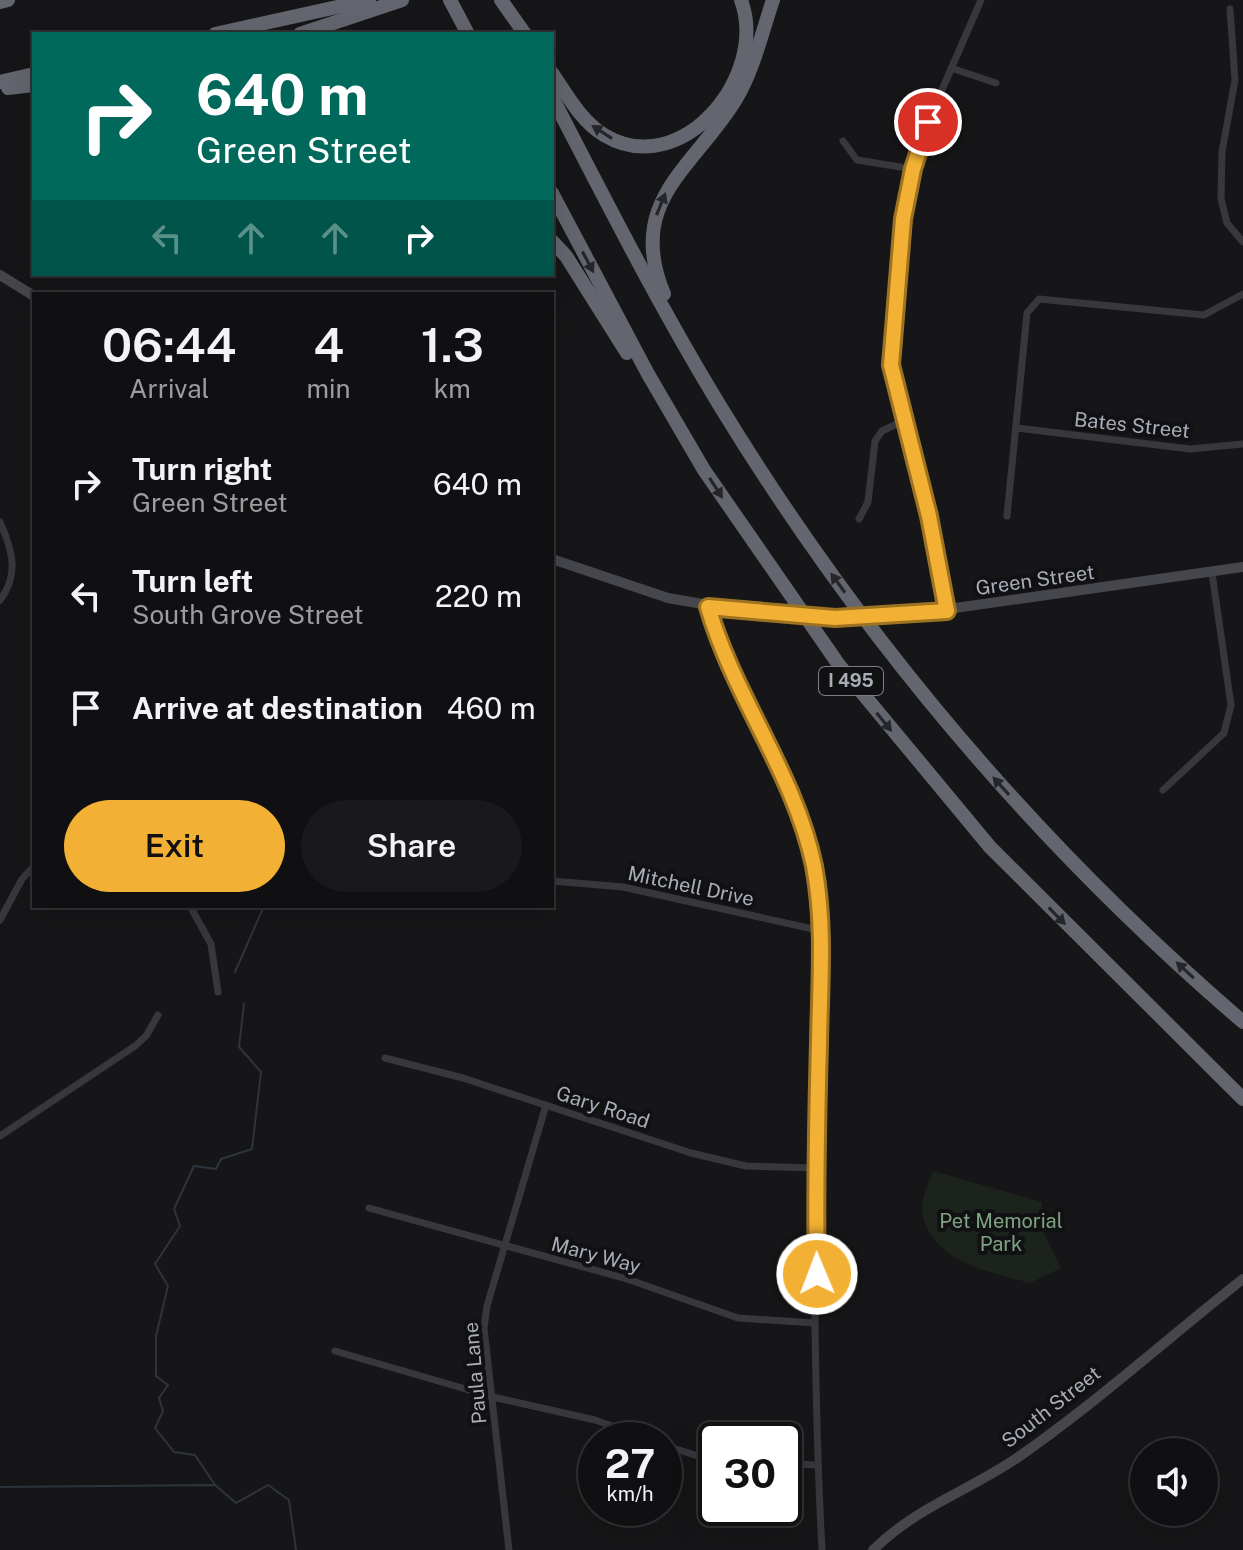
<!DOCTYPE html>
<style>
body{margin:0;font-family:"Public Sans",sans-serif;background:#19191b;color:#f1f3f6;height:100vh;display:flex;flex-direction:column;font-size:30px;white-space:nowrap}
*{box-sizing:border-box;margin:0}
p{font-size:26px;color:#9c9d9f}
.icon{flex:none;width:44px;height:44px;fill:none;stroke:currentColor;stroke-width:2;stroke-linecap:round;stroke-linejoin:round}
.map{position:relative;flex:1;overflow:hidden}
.sheet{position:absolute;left:32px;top:292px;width:522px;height:616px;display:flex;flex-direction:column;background:#101012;border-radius:0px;box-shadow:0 8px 32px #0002,0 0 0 2px #303032}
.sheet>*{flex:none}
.hud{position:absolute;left:32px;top:32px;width:522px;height:244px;border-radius:0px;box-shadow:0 8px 32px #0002,0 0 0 2px #303032;background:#00695c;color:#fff;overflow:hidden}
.fabs{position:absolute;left:1130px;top:1438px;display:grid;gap:16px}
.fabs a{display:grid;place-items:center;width:88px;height:88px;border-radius:50%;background:#101012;box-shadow:0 8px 32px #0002,0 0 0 2px #303032;font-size:40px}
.speed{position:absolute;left:578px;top:1422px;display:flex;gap:16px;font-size:40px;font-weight:700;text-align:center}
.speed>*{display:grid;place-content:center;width:104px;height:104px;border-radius:50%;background:#101012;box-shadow:0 8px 32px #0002,0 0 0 2px #303032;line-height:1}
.speed small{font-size:20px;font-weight:400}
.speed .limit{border:4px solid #111;border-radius:12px;background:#fff;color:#111}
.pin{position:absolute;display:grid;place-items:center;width:68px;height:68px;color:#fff;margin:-34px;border:4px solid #fff;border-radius:50%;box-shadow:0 2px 8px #0007}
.me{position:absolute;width:88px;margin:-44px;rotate:359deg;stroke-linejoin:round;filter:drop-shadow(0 0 6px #0008)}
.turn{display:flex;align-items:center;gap:28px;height:168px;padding:0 32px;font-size:36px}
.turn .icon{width:104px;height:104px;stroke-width:2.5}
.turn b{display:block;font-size:56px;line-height:68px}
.lanes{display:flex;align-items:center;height:76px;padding:0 32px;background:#0003;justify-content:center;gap:40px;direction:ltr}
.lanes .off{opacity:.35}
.eta{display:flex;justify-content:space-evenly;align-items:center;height:136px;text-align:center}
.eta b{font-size:48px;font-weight:600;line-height:56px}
.primary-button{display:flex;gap:16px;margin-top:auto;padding:16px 32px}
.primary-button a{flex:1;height:92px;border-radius:48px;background:#f2b134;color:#111;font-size:32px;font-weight:600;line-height:92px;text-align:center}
.primary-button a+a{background:#19191b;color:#f1f3f6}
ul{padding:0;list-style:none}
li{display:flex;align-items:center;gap:24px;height:112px;padding:0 32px}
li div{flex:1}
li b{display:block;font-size:30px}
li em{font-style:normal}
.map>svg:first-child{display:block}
.green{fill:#1c231d}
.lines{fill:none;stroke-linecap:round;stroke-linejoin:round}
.stream{stroke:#2c353c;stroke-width:2}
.street{stroke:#37383d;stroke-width:7}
.secondary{stroke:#45474d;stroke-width:10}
.highway{stroke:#63666e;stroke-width:14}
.secondary-bridge{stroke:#45474d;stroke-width:10}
.oneway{fill:#26262a}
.route-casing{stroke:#9d7322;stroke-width:20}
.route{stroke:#f2b134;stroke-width:14}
.labels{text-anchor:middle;stroke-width:8;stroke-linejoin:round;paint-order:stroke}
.shield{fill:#111113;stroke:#7b7e86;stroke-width:2}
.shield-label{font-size:18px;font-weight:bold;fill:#a8adb8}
.street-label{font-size:20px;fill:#a8adb8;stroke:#111113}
.park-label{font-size:20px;fill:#7fa381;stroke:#111113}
</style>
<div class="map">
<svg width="1243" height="1550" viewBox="0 0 1243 1550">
<rect width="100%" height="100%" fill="#161618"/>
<!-- green -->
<path class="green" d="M 933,1171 L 1042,1202 L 1041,1228 L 1061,1268 L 1030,1283 C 990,1272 926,1261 922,1208 C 922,1197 929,1182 933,1171 Z"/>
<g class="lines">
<!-- stream -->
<g class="stream">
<path d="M 235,972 L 264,906"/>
<path d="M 215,1485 L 195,1455 L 174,1452 L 155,1428 L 163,1411 L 159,1398 L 168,1385 L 156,1376 L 156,1336 L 168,1286 L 155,1264 L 180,1226 L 174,1209 L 194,1166 L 216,1169 L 221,1159 L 252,1149 L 261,1072 L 239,1047 L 244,1004"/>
<path d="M 0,1487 L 215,1485 L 236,1503 L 268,1485 L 289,1500 L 296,1550"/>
</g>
<!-- street -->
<g class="street">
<path d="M 1230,9 L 1235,80 L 1222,152 L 1221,199 L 1227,223 L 1243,242"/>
<path d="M 951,68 L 996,83"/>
<path d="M 843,141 L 857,160 L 913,169"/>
<path d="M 1017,428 L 1190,449 L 1243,444"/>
<path d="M 1007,516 L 1027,313 L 1039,299 L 1204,315 L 1243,294"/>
<path d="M 859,519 L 868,502 L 875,441 L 882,431 L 903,421"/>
<path d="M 0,522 C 12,549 20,574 0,600"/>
<path d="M 708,607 C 735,697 794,774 813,865 C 834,961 815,1070 814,1168 C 814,1295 815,1423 822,1550"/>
<path d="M 947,611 L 929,516 L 900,409 L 891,365 L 892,338 L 903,219 L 913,169 L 928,122 L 981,0"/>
<path d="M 1163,790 L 1224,733 L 1231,705 L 1212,573"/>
<path d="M 552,881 L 623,887 L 822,931"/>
<path d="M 190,906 L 211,944 L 218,992"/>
<path d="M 0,920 L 22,879 L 34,866"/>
<path d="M 385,1058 L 463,1078 L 691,1153 L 746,1166 L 814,1168"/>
<path d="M 0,1136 L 135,1046 L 146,1036 L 158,1015"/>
<path d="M 369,1208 L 627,1279 L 738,1318 L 815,1323"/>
<path d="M 335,1351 L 493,1397 L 595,1420 L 651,1440"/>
<path d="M 664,1445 L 716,1462"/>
<path d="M 784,1463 L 816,1465"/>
<path d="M 509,1550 L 484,1328 L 487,1306 L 546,1105"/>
</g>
<!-- secondary -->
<g class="secondary">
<path d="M 0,275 L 34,296"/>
<path d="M 552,559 L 668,598 L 766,615"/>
<path d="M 899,616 L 1243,567"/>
<path d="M 873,1550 C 918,1506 967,1492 1017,1458 C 1096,1403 1168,1338 1243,1279"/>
</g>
<!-- highway -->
<g class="highway">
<path d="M 450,0 L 468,34"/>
<path d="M 501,0 L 525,34"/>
<path d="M 0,2 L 8,0"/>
<path d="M 215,34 L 369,0"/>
<path d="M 300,34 L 402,0"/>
<path d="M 552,73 C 567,95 581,121 604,135 C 682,182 769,75 741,0"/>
<path d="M 0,82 L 34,74"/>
<path d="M 8,88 L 34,85"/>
<path d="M 552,97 C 606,201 659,306 720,406 C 861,637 1037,845 1243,1022"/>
<path d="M 552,193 L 648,374 L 704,470 L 839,665 L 990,847 L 1243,1099"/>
<path d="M 552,241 L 566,256 L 627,353"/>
<path d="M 664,294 C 625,201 694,168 736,99 C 754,69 762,32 773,0"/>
</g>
<!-- secondary-bridge -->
<path class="secondary-bridge" d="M 766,615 L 899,616"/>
</g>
<!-- one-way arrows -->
<defs><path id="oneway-solid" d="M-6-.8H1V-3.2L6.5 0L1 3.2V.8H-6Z" transform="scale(2)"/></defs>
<g class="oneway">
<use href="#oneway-solid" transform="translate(602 132) rotate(-147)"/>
<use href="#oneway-solid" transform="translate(661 204) rotate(-68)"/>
<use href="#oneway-solid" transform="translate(588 262) rotate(62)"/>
<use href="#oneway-solid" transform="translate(716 488) rotate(57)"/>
<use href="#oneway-solid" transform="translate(838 583) rotate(-126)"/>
<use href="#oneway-solid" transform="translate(884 722) rotate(51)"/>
<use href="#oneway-solid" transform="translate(1001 786) rotate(-132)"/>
<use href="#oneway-solid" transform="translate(1057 916) rotate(46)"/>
<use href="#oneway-solid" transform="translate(1185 970) rotate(-137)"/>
</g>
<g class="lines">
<!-- route casing -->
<g class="route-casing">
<path id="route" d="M 817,1274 C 815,1196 817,1120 819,1042 C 820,983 825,924 814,866 C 795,774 734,697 708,607 L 835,618 L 947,611 L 929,516 L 891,365 L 903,219 L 913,169 L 928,122"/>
</g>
<!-- route -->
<use href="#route" class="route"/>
</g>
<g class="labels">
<!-- shield labels -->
<rect class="shield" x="819" y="667" width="64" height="28" rx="6"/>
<g class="shield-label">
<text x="851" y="687">I 495</text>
</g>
<!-- street labels -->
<g class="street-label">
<text transform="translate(1132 425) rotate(6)" y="7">Bates Street</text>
<text transform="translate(1035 580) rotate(-8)" y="7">Green Street</text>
<text transform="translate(691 886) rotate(12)" y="7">Mitchell Drive</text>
<text transform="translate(603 1107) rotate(18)" y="7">Gary Road</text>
<text transform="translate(596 1255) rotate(15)" y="7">Mary Way</text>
<text transform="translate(475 1373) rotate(-95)" y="7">Paula Lane</text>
<text transform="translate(1051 1407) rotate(-38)" y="7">South Street</text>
</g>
<!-- park labels -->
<g class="park-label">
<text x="1001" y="1228">Pet Memorial<tspan x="1001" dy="23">Park</tspan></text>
</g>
</g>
</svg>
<div class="fabs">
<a><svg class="icon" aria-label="sound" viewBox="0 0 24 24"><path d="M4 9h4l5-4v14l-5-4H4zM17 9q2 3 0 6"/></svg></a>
</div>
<div class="speed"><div>27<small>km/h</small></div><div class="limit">30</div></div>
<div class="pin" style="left:928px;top:122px;background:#d93025"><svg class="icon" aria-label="arrive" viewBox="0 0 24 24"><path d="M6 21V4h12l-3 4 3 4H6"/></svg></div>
<svg class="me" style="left:817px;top:1274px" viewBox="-20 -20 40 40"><circle r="17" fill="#f2b134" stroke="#fff" stroke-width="3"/><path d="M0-11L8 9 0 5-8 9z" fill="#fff"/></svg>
<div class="hud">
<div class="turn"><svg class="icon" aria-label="right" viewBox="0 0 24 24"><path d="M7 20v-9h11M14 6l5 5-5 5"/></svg><div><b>640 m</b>Green Street</div></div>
<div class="lanes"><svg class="icon off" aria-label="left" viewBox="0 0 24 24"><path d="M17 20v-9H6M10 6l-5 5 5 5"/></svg><svg class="icon off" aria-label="ahead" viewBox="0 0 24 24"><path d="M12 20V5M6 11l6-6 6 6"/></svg><svg class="icon off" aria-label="ahead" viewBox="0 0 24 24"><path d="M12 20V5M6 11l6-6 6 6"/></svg><svg class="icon" aria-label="right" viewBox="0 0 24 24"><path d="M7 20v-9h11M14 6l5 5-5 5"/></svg></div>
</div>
<section class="sheet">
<div class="eta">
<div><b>06:44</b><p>Arrival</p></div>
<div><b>4</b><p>min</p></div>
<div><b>1.3</b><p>km</p></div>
</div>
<ul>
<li><svg class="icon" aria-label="right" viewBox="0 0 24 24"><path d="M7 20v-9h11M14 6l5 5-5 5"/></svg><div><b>Turn right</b><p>Green Street</p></div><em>640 m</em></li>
<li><svg class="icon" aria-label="left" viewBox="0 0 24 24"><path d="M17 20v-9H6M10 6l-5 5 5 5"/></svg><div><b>Turn left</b><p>South Grove Street</p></div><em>220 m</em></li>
<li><svg class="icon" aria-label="arrive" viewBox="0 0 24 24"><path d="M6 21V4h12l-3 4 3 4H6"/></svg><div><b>Arrive at destination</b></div><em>460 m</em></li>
</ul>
<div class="primary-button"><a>Exit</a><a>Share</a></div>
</section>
</div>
